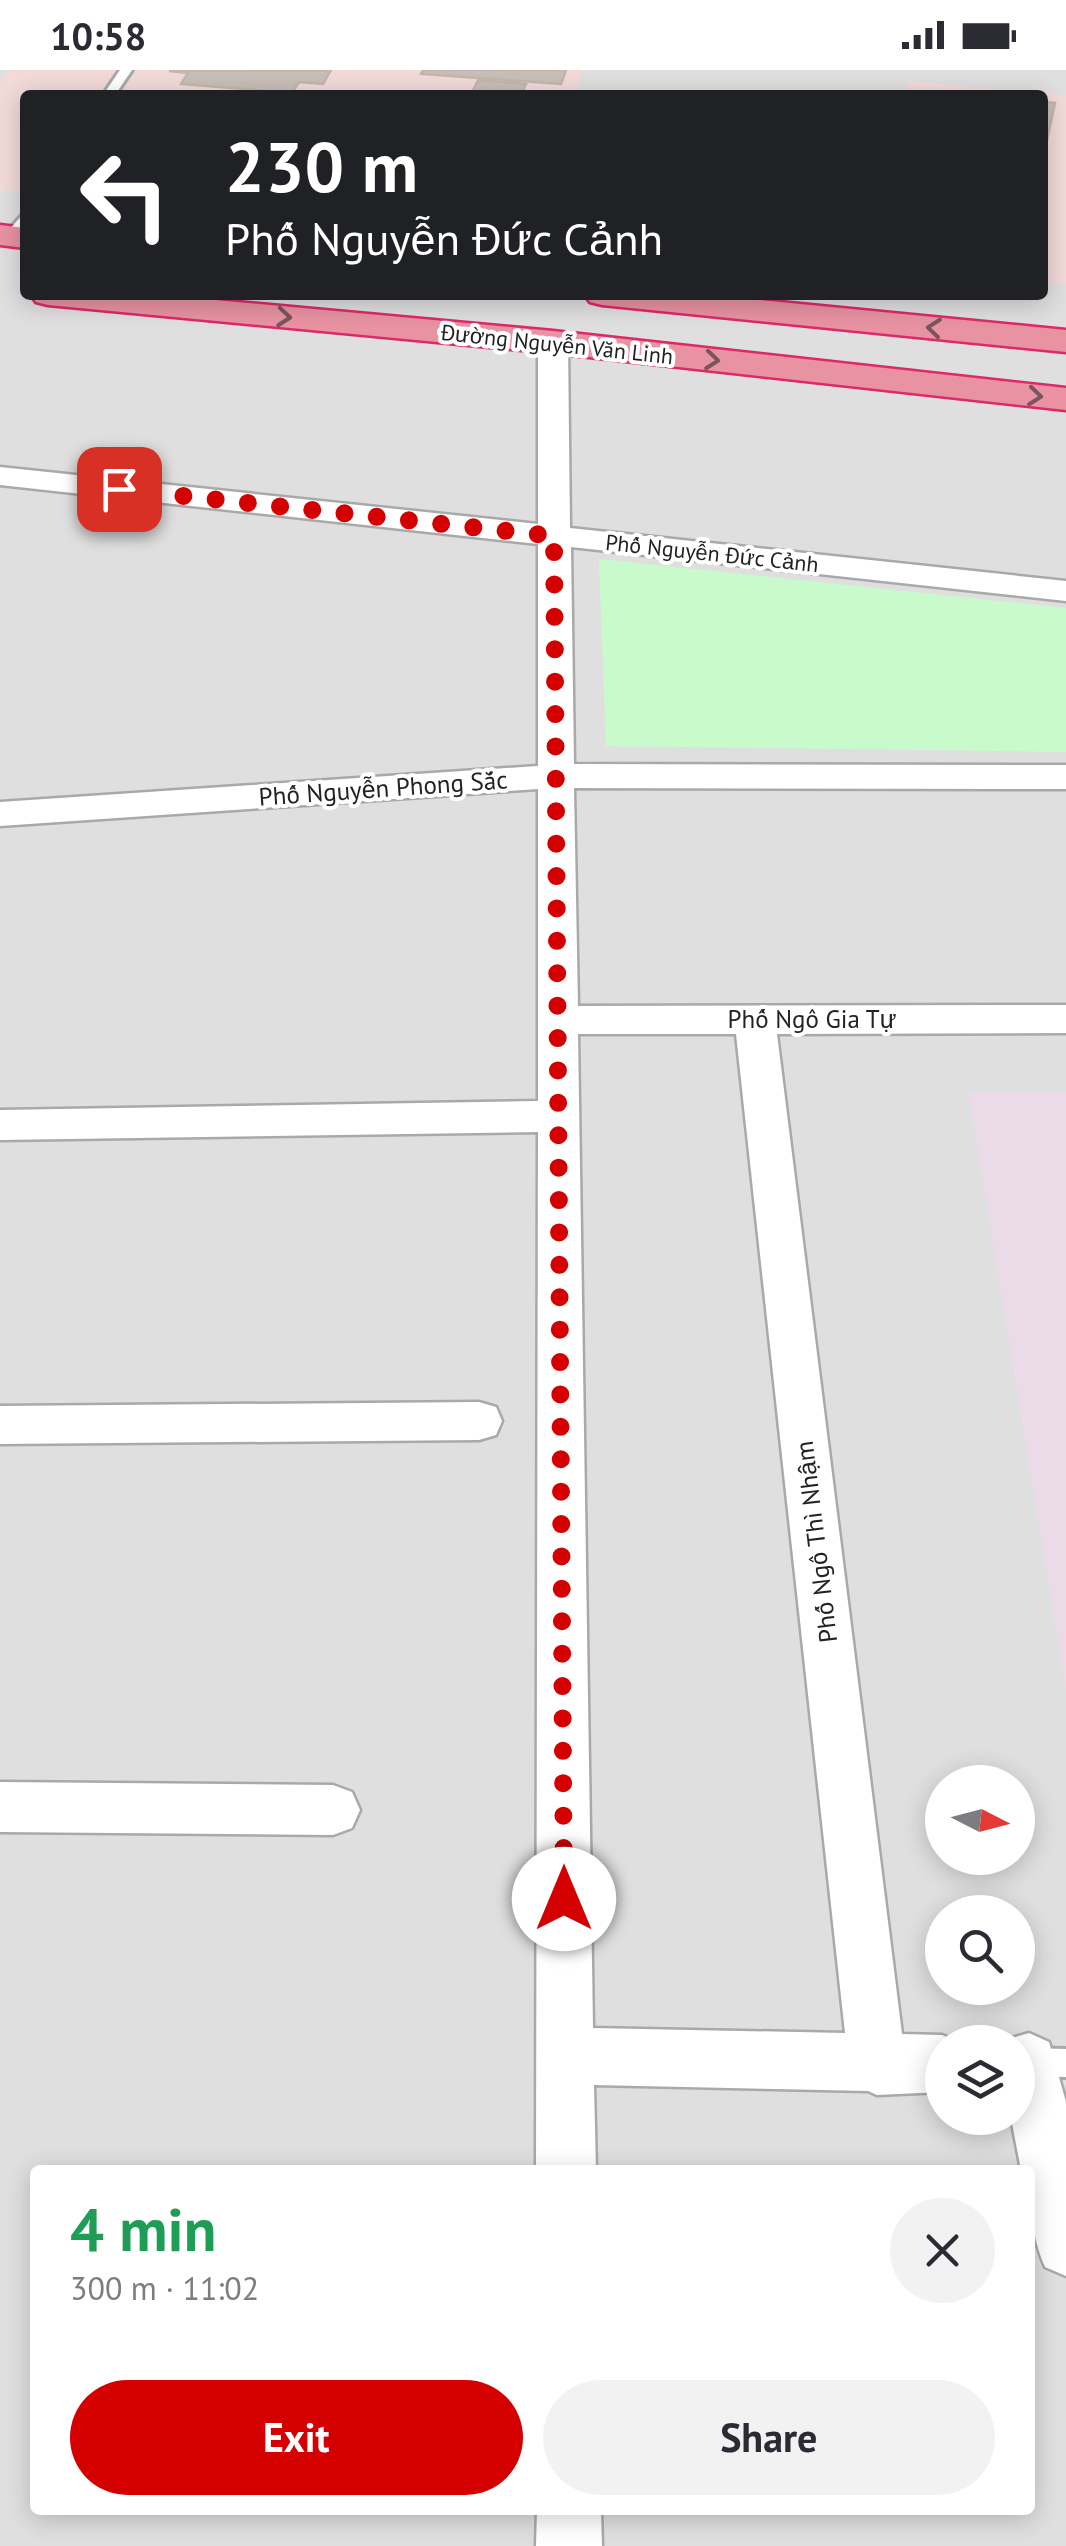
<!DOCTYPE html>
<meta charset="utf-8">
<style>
body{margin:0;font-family:"PT Sans",sans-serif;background:#f2f2f3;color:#2b2b33;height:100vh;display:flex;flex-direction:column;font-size:38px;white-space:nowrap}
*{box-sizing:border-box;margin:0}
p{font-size:32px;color:#7c7c81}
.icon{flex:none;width:55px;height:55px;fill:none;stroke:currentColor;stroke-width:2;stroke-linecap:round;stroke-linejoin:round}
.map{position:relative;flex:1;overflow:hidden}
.details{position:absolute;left:30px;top:2095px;width:1005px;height:350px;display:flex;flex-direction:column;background:#fff;border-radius:10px;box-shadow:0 5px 25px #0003}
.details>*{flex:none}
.banner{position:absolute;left:20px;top:20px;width:1028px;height:210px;border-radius:10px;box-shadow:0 5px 25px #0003;background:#202124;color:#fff;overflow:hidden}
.needle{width:65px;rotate:96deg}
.fabs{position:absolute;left:925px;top:1695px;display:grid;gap:20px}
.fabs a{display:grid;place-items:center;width:110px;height:110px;border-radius:50%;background:#fff;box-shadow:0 5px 25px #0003;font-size:50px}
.pin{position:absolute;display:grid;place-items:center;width:85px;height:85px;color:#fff;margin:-42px;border-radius:20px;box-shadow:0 5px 15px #0006}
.me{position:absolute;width:110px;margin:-55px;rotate:0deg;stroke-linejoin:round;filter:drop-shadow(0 0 8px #0008)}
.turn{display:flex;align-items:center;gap:35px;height:210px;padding:0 40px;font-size:45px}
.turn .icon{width:130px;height:130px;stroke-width:2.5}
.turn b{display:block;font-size:70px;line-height:85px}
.round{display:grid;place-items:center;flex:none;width:105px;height:105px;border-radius:52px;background:#f2f2f3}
.head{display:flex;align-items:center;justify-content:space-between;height:170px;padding:0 40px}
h1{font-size:60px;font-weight:600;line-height:75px;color:#1e9e55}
.action{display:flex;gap:20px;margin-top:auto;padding:20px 40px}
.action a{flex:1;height:115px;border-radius:60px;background:#d40000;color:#fff;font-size:40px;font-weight:600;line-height:115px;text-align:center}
.action a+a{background:#f2f2f3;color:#2b2b33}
.status{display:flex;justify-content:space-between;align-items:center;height:70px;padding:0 50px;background:#fff;direction:ltr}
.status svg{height:28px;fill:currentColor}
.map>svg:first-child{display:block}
.residential{fill:#e0dfdf;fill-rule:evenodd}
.commercial{fill:#f2dad9}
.industrial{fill:#ebdbe8}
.park{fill:#c8facc}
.building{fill:#c7bfb8;stroke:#c4b6ab;stroke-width:2.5}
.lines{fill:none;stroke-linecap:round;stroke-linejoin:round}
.lane-casing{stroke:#a9a9a9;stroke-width:6}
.street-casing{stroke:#a9a9a9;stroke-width:5}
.highway-casing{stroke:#dc2a67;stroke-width:5}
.lane{fill:#fff;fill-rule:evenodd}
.street{fill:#fff;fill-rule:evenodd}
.highway{fill:#e892a2;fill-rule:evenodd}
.oneway{stroke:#7b545c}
.route{stroke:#d40000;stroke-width:18;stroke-dasharray:0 32.4}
.labels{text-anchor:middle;stroke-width:8;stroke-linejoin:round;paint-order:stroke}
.far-street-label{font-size:22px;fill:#222;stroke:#fff}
.street-label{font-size:25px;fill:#222;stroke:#fff}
</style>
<div class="status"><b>10:58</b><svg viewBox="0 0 49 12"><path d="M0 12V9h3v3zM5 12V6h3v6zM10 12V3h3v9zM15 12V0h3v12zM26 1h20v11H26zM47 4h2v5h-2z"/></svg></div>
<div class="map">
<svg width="1066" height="2476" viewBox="0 0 1066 2476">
<rect width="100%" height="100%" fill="#f2efe9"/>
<!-- residential -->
<path class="residential" d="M 0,0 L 1066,0 L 1066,2476 L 0,2476 ZM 25,25 L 1042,25 L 1042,225 L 25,225 ZM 942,1712 L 1018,1712 L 1018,1788 L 942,1788 ZM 942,1842 L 1018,1842 L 1018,1918 L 942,1918 ZM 942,1972 L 1018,1972 L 1018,2048 L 942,2048 ZM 35,2100 L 1030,2100 L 1030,2440 L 35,2440 Z"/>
<!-- commercial -->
<g class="commercial">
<path d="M 8,0 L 583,0 L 574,25 L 25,25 L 25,122 L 0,120 L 0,10 Z"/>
<path d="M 908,11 L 1066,25 L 1066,214 L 1043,212 L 1042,25 L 904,25 Z"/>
</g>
<!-- industrial -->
<path class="industrial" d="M 969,1024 L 1066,1024 L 1066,1620 Z"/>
<!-- park -->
<path class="park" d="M 599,489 L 1066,538 L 1066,682 L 606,676 Z"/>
<!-- building -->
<g class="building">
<path d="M 331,0 L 323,14 L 299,12 L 292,23 L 181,14 L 188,3 L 169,1 Z"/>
<path d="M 423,0 L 566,0 L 561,14 L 421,4 Z"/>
<path d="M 478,10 L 526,14 L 521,25 L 471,25 Z"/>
<path d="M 1042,32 L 1055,33 L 1047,70 L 1042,70 Z"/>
</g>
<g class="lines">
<!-- lane casing -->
<g class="lane-casing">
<g id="lane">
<path d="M 120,0 L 132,0 L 115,25 L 103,25 Z"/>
<path d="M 25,142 L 25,156 L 16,169 L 6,169 L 6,163 Z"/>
<path d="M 1029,1978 L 1066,1979 L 1066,2007 L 1029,2006 L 1019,2002 L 1019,1982 Z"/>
</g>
</g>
<!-- street casing -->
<g class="street-casing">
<g id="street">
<path d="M 553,263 L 563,266 L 568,272 L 570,458 L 1066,511 L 1066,531 L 571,477 L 574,694 L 1066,695 L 1066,719 L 574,718 L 578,936 L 1066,935 L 1066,963 L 777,964 L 902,1964 L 942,1965 L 959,1972 L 942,1972 L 942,2022 L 877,2025 L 868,2021 L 594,2015 L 596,2100 L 536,2100 L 538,1062 L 0,1070 L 0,1040 L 538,1031 L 538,719 L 0,756 L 0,732 L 538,696 L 538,474 L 0,415 L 0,397 L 538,454 L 538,272 L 543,266 ZM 578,964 L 736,964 L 845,1963 L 593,1958 Z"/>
<path d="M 479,1332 L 496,1337 L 502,1351 L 496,1365 L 479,1370 L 0,1374 L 0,1336 Z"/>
<path d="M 0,1712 L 333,1715 L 352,1722 L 360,1740 L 352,1758 L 333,1765 L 0,1762 Z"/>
<path d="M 1029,1963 L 1049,1972 L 1066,2032 L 1066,2206 L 1045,2197 C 1031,2165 1030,2135 1030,2100 L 1021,2100 L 1011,2048 L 1018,2048 L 1018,1972 L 998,1972 Z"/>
<path d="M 537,2440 L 601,2440 L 602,2476 L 536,2476 Z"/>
</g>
</g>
<!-- highway casing -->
<g class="highway-casing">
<g id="highway">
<path d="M 0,155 L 25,158 L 25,178 L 0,175 Z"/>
<path d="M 31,225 L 161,225 L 553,261 L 1066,318 L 1066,340 L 553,283 L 48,235 L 36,232 Z"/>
<path d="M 585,225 L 708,225 L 1066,260 L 1066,282 L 602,235 L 590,232 Z"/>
</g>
</g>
<!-- lane -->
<use href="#lane" class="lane"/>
<!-- street -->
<use href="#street" class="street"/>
<!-- highway -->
<use href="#highway" class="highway"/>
</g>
<!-- one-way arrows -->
<defs><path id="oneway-chevron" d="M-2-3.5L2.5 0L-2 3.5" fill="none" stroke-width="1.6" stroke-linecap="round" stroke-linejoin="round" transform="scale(2.5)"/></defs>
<g class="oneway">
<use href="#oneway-chevron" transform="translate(284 247) rotate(5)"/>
<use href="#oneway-chevron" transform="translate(934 258) rotate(-174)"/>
<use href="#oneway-chevron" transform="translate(712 290) rotate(6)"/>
<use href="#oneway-chevron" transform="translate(1035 326) rotate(6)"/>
</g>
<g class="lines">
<!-- route -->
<path class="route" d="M 119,419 L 554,466 L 564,1829"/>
</g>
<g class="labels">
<!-- far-street labels -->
<g class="far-street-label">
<text transform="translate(557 274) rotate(6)" y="8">Đường Nguyễn Văn Linh</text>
<text transform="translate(712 483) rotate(6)" y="8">Phố Nguyễn Đức Cảnh</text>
</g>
<!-- street labels -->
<g class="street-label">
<text transform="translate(383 718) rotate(-4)" y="9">Phố Nguyễn Phong Sắc</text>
<text x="812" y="958">Phố Ngô Gia Tự</text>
<text transform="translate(816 1472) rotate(-97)" y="9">Phố Ngô Thì Nhậm</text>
</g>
</g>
</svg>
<div class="fabs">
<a><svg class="needle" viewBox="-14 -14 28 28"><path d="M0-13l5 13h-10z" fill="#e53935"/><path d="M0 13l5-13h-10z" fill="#7c7c81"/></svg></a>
<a><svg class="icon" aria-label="search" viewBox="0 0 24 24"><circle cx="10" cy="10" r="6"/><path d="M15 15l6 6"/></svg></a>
<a><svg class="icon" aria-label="layers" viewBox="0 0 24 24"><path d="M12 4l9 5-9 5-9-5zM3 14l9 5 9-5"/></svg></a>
</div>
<div class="pin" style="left:119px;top:419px;background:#d93025"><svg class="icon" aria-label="arrive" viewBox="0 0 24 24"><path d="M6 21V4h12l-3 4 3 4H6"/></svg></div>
<svg class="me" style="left:564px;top:1829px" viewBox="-20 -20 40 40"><circle r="19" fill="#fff"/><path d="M0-13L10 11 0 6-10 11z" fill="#d40000"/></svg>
<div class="banner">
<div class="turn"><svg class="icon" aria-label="left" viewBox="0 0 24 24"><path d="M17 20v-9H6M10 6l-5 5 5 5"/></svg><div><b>230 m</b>Phố Nguyễn Đức Cảnh</div></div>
</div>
<section class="details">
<div class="head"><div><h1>4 min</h1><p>300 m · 11:02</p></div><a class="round"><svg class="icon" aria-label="close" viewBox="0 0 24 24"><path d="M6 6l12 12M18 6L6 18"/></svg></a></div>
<div class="action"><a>Exit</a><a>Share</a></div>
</section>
</div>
